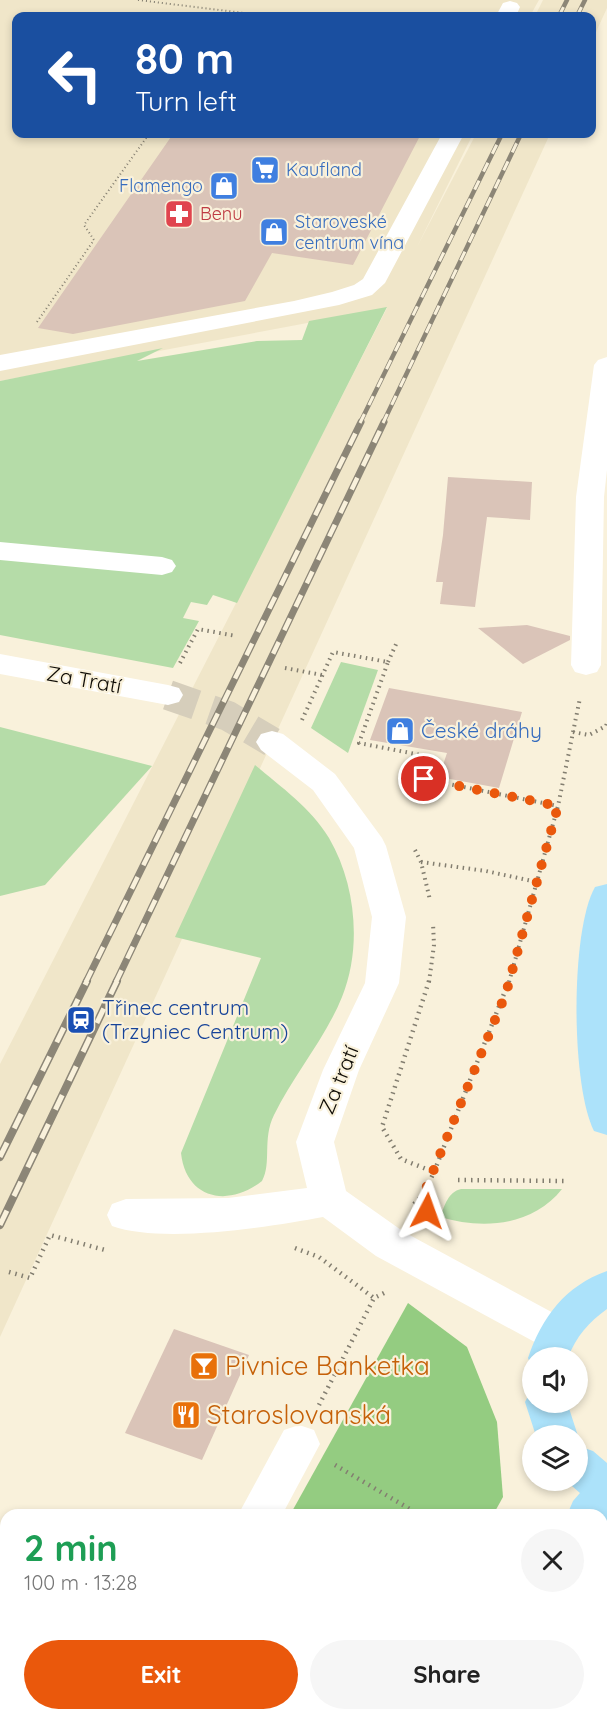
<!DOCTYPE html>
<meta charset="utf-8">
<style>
body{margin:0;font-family:Quicksand,sans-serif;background:#f6f6f6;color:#222;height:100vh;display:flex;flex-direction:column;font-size:22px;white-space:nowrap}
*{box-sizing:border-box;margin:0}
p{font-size:20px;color:#767676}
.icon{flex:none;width:33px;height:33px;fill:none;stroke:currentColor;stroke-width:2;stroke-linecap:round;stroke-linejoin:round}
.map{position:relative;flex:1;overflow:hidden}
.drawer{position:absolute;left:0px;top:1509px;width:608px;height:212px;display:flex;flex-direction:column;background:#fff;border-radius:18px 18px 0 0;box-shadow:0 3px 9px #0003}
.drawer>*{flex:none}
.hud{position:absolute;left:12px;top:12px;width:584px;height:126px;border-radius:12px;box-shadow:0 3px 9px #0003;background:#1a4fa0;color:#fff;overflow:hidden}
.fabs{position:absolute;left:522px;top:1347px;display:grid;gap:12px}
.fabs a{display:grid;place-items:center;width:66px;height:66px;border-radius:50%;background:#fff;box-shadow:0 3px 9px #0003;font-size:30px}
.pin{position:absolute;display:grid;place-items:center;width:51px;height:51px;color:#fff;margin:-26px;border:3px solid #fff;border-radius:50%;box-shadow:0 2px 6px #0007}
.me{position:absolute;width:66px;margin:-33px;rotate:4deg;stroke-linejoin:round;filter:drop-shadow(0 0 4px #0008)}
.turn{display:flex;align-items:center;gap:21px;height:126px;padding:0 24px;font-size:27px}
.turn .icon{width:78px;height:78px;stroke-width:2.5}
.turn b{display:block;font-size:42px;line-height:51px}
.round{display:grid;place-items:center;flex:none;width:63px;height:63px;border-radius:32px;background:#f6f6f6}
.overview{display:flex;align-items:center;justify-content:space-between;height:102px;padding:0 24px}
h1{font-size:36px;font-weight:800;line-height:45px;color:#1e9e55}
.button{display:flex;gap:12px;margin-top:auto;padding:12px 24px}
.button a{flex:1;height:69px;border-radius:36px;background:#ea580c;color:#fff;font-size:24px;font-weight:800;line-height:69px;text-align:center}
.button a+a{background:#f6f6f6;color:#222}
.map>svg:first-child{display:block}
.built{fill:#f0e6c9}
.green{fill:#b5dca8}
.forest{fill:#94cc81}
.building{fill:#dac4b8}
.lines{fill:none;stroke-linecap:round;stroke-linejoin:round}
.minor-tunnel{stroke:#d6cebb;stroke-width:30;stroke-dasharray:30 15;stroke-linecap:butt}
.path-far2{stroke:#837e70;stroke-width:2;stroke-dasharray:1 3;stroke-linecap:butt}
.path-far1{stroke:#837e70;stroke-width:4;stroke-dasharray:1.5 4.5;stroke-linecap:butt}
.path{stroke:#837e70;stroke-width:4.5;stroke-dasharray:1.5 5;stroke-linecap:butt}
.minor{fill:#fff;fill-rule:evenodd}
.major{fill:#ace2fa;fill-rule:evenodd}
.rail-far2-casing{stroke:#8c8677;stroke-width:4.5}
.rail-far1-casing{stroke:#8c8677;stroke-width:7}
.rail-casing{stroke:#8c8677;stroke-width:8}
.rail-far2{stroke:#f9f1db;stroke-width:3;stroke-dasharray:10;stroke-linecap:butt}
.rail-far1{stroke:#f9f1db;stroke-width:4.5;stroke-dasharray:13;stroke-linecap:butt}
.rail{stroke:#f9f1db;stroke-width:5;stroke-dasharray:16;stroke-linecap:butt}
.route{stroke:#ea580c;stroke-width:10;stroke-dasharray:0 18}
.labels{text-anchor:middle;stroke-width:4.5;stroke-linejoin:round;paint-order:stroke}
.far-shop-label{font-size:18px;fill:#366cbe;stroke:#f9f1db;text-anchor:start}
.far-health-label{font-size:18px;fill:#be3a42;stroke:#f9f1db;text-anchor:start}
.street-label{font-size:21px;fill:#0e0b05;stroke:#f9f1db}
.shop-label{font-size:21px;fill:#366cbe;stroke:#f9f1db;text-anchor:start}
.transit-label{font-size:21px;fill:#164399;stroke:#f9f1db;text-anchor:start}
.near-food-label{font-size:26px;fill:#c56008;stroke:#f9f1db;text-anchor:start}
</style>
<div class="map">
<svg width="607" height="1720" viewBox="0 0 607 1720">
<rect width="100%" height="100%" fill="#f9f1db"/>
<!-- built -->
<g class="built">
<path d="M 0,0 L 539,0 L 530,16 L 16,16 L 16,134 L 473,134 L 417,247 L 476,134 L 550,134 L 0,1337 L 0,1064 L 387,308 L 0,381 Z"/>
<path d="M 543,0 L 607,0 L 607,8 L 591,43 L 591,16 L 535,16 Z"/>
</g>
<!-- green -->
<g class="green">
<path d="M 387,307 L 237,603 L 213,595 L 207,605 L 191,602 L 183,618 L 199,621 L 173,668 L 0,635 L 0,381 L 163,348 L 137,361 L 257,341 L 302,340 L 309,321 Z"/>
<path d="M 341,662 L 378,670 L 348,753 L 311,728 Z"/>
<path d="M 0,727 L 152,766 L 45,885 L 0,896 Z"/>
<path d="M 255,765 C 281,787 311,808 329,838 C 356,884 362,948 342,997 C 325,1039 294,1074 274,1115 C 262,1139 272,1163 262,1181 C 228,1208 186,1199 181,1153 L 261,958 L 175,937 Z"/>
<path d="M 461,1189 L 562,1189 C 533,1226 483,1230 440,1217 C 445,1205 448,1192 461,1189 Z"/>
<path d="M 493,1714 L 598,1714 L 598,1715 L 597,1720 L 489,1720 Z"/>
</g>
<!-- forest -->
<g class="forest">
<path d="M 408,1303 L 467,1347 L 497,1422 L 503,1497 L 493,1515 L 290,1515 Z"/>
<path d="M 164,1714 L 377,1714 L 377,1715 L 373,1720 L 160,1720 Z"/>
</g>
<!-- building -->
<g class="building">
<path d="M 173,134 L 421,134 L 353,265 L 272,253 L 245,301 L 73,334 L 38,328 Z"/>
<path d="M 448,477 L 532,482 L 530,520 L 487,517 L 475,607 L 440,604 L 443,582 L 436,582 L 443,535 Z"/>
<path d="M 527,625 L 570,636 L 570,640 L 523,664 L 478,628 Z"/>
<path d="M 389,688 L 522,712 L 499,788 L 439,777 L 447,753 L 370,740 Z"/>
<path d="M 174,1329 L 249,1355 L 202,1460 L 125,1433 Z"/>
</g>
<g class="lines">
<!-- minor-tunnel -->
<path class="minor-tunnel" d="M 168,695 L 228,716 L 272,742"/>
<!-- path-far2 -->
<g class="path-far2">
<path d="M 138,0 L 252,14 L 250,16"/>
<path d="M 37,322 L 94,240 L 84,225 L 149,134"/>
</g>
<!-- path-far1 -->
<g class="path-far1">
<path d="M 388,662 L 397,642"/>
<path d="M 180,663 L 198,629 L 236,636"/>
<path d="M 285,668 L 322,675"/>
<path d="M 302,720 L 333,652 L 388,662 L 359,743 L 431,757 L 424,779 L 558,806"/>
<path d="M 573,732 L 589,735 L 606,726 L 607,723"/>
<path d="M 415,850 L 421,862 L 430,900"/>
<path d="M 421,862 L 486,871 L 537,882"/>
<path d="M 429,982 L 434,945 L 433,923"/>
<path d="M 509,982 L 558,806 L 580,698"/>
</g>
<!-- path -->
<g class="path">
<path d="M 429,981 L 382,1127 L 401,1159 L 434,1172"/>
<path d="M 458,1180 L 565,1181"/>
<path d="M 423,1196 L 427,1211 L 425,1217"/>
<path d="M 414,1204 L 423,1195 L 434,1172 L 509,981"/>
<path d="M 295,1248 L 319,1257 L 374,1298"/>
<path d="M 9,1272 L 30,1278 L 50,1235 L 105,1250"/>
<path d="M 319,1405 L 374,1298 L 388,1291"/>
<path d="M 335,1465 L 420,1515"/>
<path d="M 602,1667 L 607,1674"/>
</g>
<!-- minor -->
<g class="minor">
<path d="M 510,1 L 517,3 L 520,7 L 516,16 L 496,16 L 503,3 Z"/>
<path d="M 442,134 L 464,134 L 385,283 L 372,295 L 339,305 L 0,371 L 0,355 L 294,301 L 332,292 L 354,285 L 363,279 Z"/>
<path d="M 607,357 L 607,470 L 604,497 L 601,665 L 597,672 L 586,675 L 575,672 L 571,665 L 576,497 L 594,365 L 598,360 Z"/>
<path d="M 0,542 L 162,557 L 172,560 L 176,566 L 172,572 L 162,575 L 0,560 Z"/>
<path d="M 0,654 L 168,685 L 179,688 L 183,695 L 179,702 L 168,705 L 0,674 Z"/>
<path d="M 272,731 L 283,734 L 335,774 L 382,838 L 386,846 L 406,917 L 399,983 L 359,1070 L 334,1142 L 346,1191 L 404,1232 L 570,1322 L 576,1334 L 570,1346 L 556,1352 L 542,1346 L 376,1256 L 323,1217 C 270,1227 162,1244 112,1226 L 107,1215 L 112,1204 L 126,1199 L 228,1198 L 307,1188 L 296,1142 L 323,1070 L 365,983 L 372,917 L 354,848 L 313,790 L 261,750 L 256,742 L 261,734 Z"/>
<path d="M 299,1425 L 314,1430 L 320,1444 L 282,1515 L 238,1515 L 284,1430 Z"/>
<path d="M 111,1714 L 159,1714 L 157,1720 L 109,1720 Z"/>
</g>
<!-- major -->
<g class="major">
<path d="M 607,884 L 607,1135 L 594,1131 C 571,1086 570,931 595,887 Z"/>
<path d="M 607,1271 L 607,1309 C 589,1322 576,1336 568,1358 L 532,1358 L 532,1368 L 528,1358 C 542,1317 565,1286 607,1271 Z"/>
<path d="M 532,1388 L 532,1402 L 567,1402 L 578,1436 L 578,1437 L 536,1436 L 525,1402 Z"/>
<path d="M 578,1446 L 593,1451 L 607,1463 L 607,1525 L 602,1530 L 602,1515 L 567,1515 L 573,1501 L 580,1493 L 565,1480 L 578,1480 Z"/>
<path d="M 401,1714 L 448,1714 L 446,1720 L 399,1720 Z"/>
</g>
<!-- rail-far2 casing -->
<g class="rail-far2-casing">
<g id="rail-far2">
<path d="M 559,16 L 567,0"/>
<path d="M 577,16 L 585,0"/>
<path d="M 360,423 L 502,134"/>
<path d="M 383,423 L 521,134"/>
</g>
</g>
<!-- rail-far1 casing -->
<g class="rail-far1-casing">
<g id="rail-far1">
<path d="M 86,982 L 361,422"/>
<path d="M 116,982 L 384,422"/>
</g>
</g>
<!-- rail casing -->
<g class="rail-casing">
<g id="rail">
<path d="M 0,1157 L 87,981"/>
<path d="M 0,1225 L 117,981"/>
</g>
</g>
<!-- rail-far2 -->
<use href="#rail-far2" class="rail-far2"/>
<!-- rail-far1 -->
<use href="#rail-far1" class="rail-far1"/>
<!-- rail -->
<use href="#rail" class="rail"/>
</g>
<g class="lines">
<!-- route -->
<path class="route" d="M 424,779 L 558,806 L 506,993 L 423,1196 L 427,1211"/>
</g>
<!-- icons -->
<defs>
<g id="supermarket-square" transform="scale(1.5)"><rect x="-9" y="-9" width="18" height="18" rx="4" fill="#3f7fe0" stroke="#f9f1db"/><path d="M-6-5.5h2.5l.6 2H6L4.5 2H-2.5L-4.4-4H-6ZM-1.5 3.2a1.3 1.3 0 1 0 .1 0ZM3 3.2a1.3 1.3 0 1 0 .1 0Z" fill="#fff"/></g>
<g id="shop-square" transform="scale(1.5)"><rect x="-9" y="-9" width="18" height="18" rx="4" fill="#3f7fe0" stroke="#f9f1db"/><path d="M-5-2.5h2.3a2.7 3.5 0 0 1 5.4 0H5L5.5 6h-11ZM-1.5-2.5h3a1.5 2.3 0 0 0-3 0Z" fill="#fff"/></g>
<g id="pharmacy-square" transform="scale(1.5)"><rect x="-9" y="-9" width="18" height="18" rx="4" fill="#e0444e" stroke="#f9f1db"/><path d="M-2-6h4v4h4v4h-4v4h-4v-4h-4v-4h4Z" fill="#fff"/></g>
<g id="station-square" transform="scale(1.5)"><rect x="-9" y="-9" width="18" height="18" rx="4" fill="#1a4fb4" stroke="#f9f1db"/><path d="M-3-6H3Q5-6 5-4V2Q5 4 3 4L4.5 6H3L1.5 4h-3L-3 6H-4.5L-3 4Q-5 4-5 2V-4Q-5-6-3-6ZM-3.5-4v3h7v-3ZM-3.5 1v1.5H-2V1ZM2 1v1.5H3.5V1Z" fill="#fff"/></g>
<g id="bar-square" transform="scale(1.5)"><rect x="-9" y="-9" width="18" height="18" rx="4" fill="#e8710a" stroke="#f9f1db"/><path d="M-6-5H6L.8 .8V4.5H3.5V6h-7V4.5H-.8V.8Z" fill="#fff"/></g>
<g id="restaurant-square" transform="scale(1.5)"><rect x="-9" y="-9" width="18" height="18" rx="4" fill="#e8710a" stroke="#f9f1db"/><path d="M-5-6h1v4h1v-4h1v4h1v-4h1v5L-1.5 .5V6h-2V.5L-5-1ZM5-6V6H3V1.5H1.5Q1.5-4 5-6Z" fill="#fff"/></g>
</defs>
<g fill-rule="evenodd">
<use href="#supermarket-square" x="265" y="170"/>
<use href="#shop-square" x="224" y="186"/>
<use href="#pharmacy-square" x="179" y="214"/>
<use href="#shop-square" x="274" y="232"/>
<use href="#shop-square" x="400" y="731"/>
<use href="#station-square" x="81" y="1020"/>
<use href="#bar-square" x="204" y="1366"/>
<use href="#restaurant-square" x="186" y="1415"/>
</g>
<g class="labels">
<!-- far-shop labels -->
<g class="far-shop-label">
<text x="286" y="176">Kaufland</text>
<text x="203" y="192" text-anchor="end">Flamengo</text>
<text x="295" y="228">Staroveské<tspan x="295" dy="21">centrum vína</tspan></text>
</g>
<!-- far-health labels -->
<g class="far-health-label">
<text x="200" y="220">Benu</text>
</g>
<!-- street labels -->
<g class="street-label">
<text transform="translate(84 680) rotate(10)" y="7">Za Tratí</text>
<text transform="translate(339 1080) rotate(-68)" y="7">Za tratí</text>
</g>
<!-- shop labels -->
<g class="shop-label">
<text x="421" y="738">České dráhy</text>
</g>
<!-- transit labels -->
<g class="transit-label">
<text x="102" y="1015">Třinec centrum<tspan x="102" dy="24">(Trzyniec Centrum)</tspan></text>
</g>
<!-- near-food labels -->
<g class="near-food-label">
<text x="225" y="1375">Pivnice Banketka</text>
<text x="207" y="1424">Staroslovanská</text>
</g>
</g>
</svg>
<div class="fabs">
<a><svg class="icon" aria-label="sound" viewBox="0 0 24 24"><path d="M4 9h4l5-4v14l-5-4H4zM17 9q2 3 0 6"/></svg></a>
<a><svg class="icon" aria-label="layers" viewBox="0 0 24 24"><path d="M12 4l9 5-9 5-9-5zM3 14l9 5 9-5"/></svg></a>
</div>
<div class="pin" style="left:424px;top:779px;background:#d93025"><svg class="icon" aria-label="arrive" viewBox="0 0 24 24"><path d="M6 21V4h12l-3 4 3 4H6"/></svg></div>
<svg class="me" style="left:427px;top:1211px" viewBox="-20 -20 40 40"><path d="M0-17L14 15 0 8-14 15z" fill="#ea580c" stroke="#fff" stroke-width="4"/></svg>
<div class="hud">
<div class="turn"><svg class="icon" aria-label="left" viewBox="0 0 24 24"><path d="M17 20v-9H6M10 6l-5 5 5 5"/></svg><div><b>80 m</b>Turn left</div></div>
</div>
<section class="drawer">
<div class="overview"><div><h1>2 min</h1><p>100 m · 13:28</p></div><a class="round"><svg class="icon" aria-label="close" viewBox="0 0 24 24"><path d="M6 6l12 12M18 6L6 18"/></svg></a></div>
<div class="button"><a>Exit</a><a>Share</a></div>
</section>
</div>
